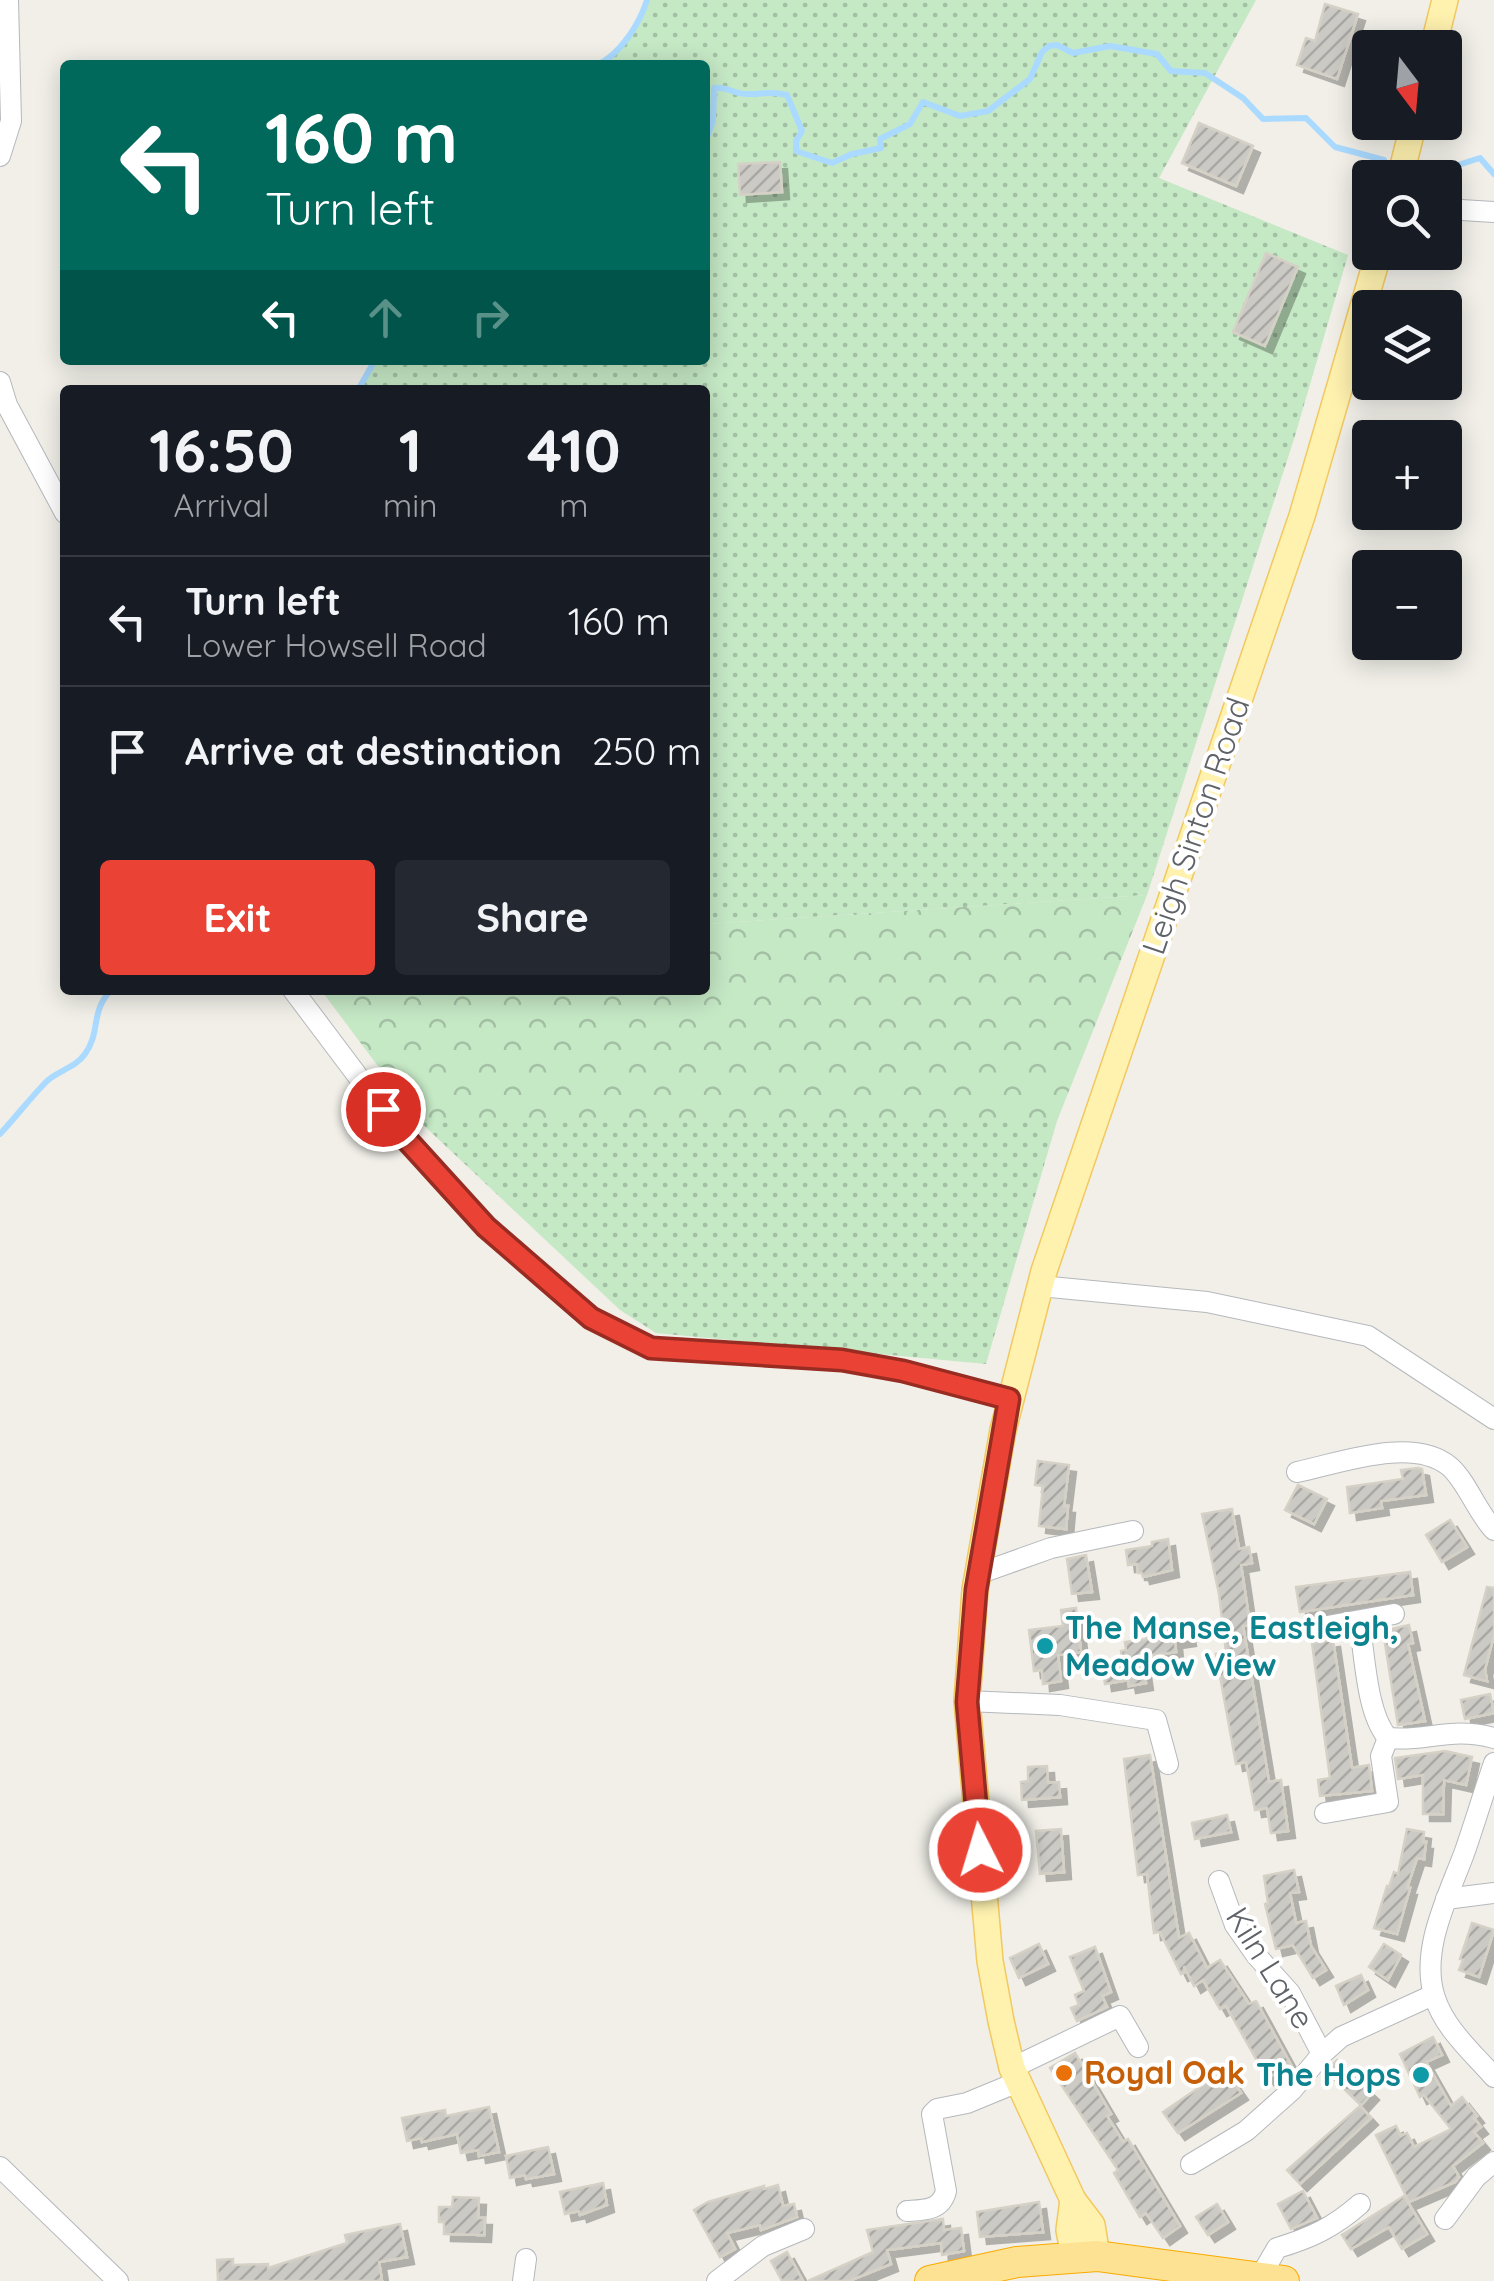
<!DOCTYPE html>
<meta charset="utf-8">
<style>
body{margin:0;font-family:Quicksand,sans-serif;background:#242831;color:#f1f3f6;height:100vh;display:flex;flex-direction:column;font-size:38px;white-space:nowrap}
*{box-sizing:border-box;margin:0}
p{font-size:32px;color:#9ea1a6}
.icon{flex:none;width:55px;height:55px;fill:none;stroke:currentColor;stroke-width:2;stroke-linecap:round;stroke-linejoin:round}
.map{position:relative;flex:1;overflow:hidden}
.sheet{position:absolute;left:60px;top:385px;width:650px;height:610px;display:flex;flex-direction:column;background:#171b24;border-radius:10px;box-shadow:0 5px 25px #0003}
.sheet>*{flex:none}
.banner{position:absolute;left:60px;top:60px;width:650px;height:305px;border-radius:10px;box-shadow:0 5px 25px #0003;background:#00695c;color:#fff;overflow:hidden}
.needle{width:65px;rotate:164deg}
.tools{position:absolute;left:1352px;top:30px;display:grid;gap:20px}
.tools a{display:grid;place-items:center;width:110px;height:110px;border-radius:10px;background:#171b24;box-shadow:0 5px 25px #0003;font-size:50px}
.pin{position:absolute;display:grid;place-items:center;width:85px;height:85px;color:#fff;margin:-42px;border:5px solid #fff;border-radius:50%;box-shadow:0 2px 10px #0007}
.me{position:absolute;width:110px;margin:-55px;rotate:355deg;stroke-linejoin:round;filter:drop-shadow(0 0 8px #0008)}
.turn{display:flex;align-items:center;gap:35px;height:210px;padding:0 40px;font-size:45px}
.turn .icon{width:130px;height:130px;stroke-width:2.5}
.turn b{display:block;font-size:70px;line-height:85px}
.lanes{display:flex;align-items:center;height:95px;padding:0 40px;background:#0003;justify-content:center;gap:50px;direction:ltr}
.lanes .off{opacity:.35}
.eta{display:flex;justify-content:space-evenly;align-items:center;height:170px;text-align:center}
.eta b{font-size:60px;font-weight:700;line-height:70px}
.button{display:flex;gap:20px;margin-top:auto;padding:20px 40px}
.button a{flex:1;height:115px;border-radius:10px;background:#ea4335;color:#fff;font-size:40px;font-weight:700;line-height:115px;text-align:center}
.button a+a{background:#242831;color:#f1f3f6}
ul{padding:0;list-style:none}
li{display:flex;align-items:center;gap:30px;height:130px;padding:0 40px;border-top:2px solid #363941}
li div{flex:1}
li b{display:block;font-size:38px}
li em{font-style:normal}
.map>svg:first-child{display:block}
.grass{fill:url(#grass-dots)}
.forest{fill:url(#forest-crowns)}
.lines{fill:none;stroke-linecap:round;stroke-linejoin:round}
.stream{stroke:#aadaff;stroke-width:6}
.building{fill:url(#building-hatch);stroke:#d6d1c6;stroke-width:2.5;filter:url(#shadow)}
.minor-casing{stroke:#b5b8bc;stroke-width:22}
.major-casing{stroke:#f2c960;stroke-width:28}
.highway-casing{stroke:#f9ab00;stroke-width:32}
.minor{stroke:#fff;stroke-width:20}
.major{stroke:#fff2af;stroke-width:25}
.highway{stroke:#fde293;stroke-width:30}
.route-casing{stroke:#982c22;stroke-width:25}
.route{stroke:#ea4335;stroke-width:18}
.culture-dot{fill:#0f9aa8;stroke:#fff;stroke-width:4}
.food-dot{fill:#e8710a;stroke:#fff;stroke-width:4}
.labels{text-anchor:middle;stroke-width:8;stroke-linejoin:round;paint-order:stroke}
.street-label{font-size:32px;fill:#5f6368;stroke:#fff}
.culture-label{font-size:32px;font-weight:bold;fill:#0d838f;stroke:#fff;text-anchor:start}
.food-label{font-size:32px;font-weight:bold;fill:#c56008;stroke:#fff;text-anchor:start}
</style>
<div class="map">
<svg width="1494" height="2281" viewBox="0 0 1494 2281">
<defs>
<pattern id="grass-dots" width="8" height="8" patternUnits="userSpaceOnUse" patternTransform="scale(2.5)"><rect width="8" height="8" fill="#c5e8c5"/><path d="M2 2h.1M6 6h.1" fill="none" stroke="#a3c0a4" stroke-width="1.8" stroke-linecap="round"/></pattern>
<pattern id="forest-crowns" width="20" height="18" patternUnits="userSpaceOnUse" patternTransform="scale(2.5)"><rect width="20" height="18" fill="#c5e8c5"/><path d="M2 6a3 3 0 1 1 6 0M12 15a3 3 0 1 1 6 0" fill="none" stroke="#a3c0a4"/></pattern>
<pattern id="building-hatch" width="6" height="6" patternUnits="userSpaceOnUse" patternTransform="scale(2.5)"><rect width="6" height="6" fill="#cccac5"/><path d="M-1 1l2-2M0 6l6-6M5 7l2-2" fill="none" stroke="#a9a8a4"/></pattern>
<filter id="shadow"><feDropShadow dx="7" dy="7" stdDeviation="0" flood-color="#0004"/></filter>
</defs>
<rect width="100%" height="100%" fill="#f1efe8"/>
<!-- grass -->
<g class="grass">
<path d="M 647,0 L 1256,0 L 1159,178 L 1348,255 L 1294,439 L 1147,895 L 705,924 L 705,390 L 358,390 L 375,360 L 705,360 L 705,65 L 597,65 C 620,55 640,23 647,0 Z"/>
<path d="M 419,1121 L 1057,1121 L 986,1364 L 656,1333 L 620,1310 Z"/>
</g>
<!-- forest -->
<path class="forest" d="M 1147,895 L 1057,1121 L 419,1121 L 321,990 L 705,990 L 705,924 Z"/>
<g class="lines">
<!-- stream -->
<g class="stream">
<path d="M 597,65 C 620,55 640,23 647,0"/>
<path d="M 705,143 L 713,121 L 714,88 C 726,86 734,94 746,94 C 762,95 767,90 787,95 L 802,131 L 796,141 L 796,151 L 832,163 L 852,154 L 881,148 L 880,139 L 910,124 L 923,102 L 960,116 L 988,111 L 1030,79 L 1042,52 L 1049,46 L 1057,45 L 1073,53 L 1110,46 L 1157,54 L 1171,71 L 1205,73 L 1243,98 L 1263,119 L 1306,118 L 1335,147 L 1384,160"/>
<path d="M 1430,174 L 1480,158 L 1494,174"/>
<path d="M 358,390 L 375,360"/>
<path d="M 0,1134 C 16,1117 31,1097 47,1081 C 59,1070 75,1068 85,1054 C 101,1032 90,1012 111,990"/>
</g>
</g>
<!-- building -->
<g class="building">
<path d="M 1325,4 L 1358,14 L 1337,79 L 1297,65 L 1306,38 L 1315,41 Z"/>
<path d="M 1199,123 L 1253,146 L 1236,186 L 1182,163 Z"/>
<path d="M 780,162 L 782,192 L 740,195 L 738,164 Z"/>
<path d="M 1266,253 L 1298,267 L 1265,346 L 1233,332 Z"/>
<path d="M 1038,1461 L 1069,1465 L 1064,1506 L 1068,1506 L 1066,1529 L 1039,1526 L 1043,1486 L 1035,1485 Z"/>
<path d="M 1418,1468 L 1422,1469 L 1426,1495 L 1381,1501 L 1382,1508 L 1350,1513 L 1347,1487 L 1403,1479 L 1401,1470 Z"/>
<path d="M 1298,1485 L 1327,1499 L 1314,1524 L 1285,1510 Z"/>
<path d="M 1232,1509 L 1239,1549 L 1249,1547 L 1252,1563 L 1241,1565 L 1250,1625 L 1243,1626 L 1269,1782 L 1281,1780 L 1288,1831 L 1271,1833 L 1267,1808 L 1255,1810 L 1246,1762 L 1236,1764 L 1216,1654 L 1226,1652 L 1219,1594 L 1202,1514 Z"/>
<path d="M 1450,1520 L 1467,1547 L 1442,1562 L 1426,1535 Z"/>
<path d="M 1168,1539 L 1172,1570 L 1143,1577 L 1142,1573 L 1138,1573 L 1137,1564 L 1128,1565 L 1126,1550 L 1152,1546 L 1152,1542 Z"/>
<path d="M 1086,1555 L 1092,1592 L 1072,1594 L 1067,1559 Z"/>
<path d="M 1410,1572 L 1413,1595 L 1300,1612 L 1296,1587 Z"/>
<path d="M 1487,1587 L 1494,1588 L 1494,1635 L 1485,1669 L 1487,1681 L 1464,1675 Z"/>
<path d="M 1076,1608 L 1081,1652 L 1058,1655 L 1061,1681 L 1043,1684 L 1042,1670 L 1034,1671 L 1029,1630 L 1063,1626 L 1061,1610 Z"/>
<path d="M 1186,1621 L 1189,1639 L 1175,1641 L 1176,1652 L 1142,1657 L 1146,1683 L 1129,1686 L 1128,1680 L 1105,1684 L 1102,1664 L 1122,1661 L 1121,1651 L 1126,1650 L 1125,1642 L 1147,1639 L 1146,1634 L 1154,1632 L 1153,1625 Z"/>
<path d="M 1409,1625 L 1413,1643 L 1408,1644 L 1425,1721 L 1398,1725 L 1383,1631 Z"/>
<path d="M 1333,1640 L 1352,1768 L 1369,1765 L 1372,1791 L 1320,1796 L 1318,1780 L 1330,1778 L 1312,1643 Z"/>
<path d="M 1490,1694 L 1494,1713 L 1465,1719 L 1461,1700 Z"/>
<path d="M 1445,1751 L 1472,1757 L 1466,1785 L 1444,1780 L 1443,1814 L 1423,1814 L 1423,1775 L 1398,1779 L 1395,1758 Z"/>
<path d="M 1150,1755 L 1179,1938 L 1189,1933 L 1207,1968 L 1220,1960 L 1249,2004 L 1256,2001 L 1291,2065 L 1267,2078 L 1226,2006 L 1220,2009 L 1203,1980 L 1194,1986 L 1184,1966 L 1185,1972 L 1181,1974 L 1160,1932 L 1154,1933 L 1147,1874 L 1138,1875 L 1124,1759 Z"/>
<path d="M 1047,1766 L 1048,1783 L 1059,1782 L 1060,1797 L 1022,1800 L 1021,1782 L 1028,1781 L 1028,1767 Z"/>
<path d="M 1227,1815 L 1231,1832 L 1195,1839 L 1192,1823 Z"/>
<path d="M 1061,1829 L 1064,1872 L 1040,1874 L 1036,1831 Z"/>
<path d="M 1407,1829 L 1424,1832 L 1423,1842 L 1426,1842 L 1424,1859 L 1417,1858 L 1407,1888 L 1410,1888 L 1397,1934 L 1374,1928 L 1387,1886 L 1389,1887 L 1394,1872 L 1398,1874 Z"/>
<path d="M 1294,1870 L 1299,1892 L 1290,1893 L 1296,1923 L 1306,1921 L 1311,1946 L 1326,1970 L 1313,1978 L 1293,1945 L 1276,1949 L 1265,1904 L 1268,1903 L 1264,1876 Z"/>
<path d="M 1472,1923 L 1494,1930 L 1479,1977 L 1459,1970 L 1463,1960 L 1460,1959 Z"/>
<path d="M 1039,1944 L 1048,1964 L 1019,1978 L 1010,1958 Z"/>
<path d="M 1384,1944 L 1401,1955 L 1388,1980 L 1369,1967 Z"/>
<path d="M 1095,1947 L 1111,1992 L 1102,1996 L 1107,2007 L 1077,2021 L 1071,2008 L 1079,2005 L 1075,1995 L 1084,1991 L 1070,1957 Z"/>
<path d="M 1361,1975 L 1368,1990 L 1344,2005 L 1336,1986 Z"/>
<path d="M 1433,2037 L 1442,2055 L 1426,2062 L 1451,2106 L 1462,2097 L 1477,2116 L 1474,2118 L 1481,2127 L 1474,2132 L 1483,2143 L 1453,2166 L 1459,2177 L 1455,2182 L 1409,2202 L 1376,2135 L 1396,2126 L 1401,2136 L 1407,2133 L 1414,2147 L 1451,2129 L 1424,2095 L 1420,2097 L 1400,2054 Z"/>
<path d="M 1075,2053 L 1111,2114 L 1107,2116 L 1123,2142 L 1128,2139 L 1180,2226 L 1163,2238 L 1146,2213 L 1140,2217 L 1114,2173 L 1118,2170 L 1050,2068 Z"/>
<path d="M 1337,2060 L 1372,2093 L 1361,2105 L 1326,2071 Z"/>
<path d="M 1225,2070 L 1241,2093 L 1178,2133 L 1163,2112 Z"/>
<path d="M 1360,2106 L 1371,2118 L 1300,2184 L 1287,2170 Z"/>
<path d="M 489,2107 L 499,2152 L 479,2156 L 478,2150 L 461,2153 L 457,2134 L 422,2142 L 421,2138 L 407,2141 L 402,2118 L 445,2110 L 446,2116 Z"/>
<path d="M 548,2147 L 554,2174 L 526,2179 L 525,2175 L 510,2178 L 506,2156 Z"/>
<path d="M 603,2183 L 607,2205 L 580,2215 L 579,2211 L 565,2214 L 560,2192 Z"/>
<path d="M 778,2185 L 783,2206 L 794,2204 L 797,2217 L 761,2230 L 760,2225 L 727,2233 L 735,2249 L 720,2257 L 694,2210 L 708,2202 L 764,2186 L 764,2189 Z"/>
<path d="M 1303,2191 L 1317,2218 L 1291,2229 L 1278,2204 Z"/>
<path d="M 1404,2196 L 1427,2234 L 1402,2249 L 1389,2227 L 1351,2249 L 1342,2235 Z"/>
<path d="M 453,2197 L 479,2198 L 478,2218 L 485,2218 L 484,2235 L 444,2234 L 444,2222 L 439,2222 L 439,2207 L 452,2207 Z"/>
<path d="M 1039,2202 L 1043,2232 L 980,2237 L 977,2212 Z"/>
<path d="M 1217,2204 L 1228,2222 L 1208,2235 L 1196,2217 Z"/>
<path d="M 943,2219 L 944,2230 L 961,2228 L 964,2251 L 942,2255 L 941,2243 L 887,2250 L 891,2264 L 849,2281 L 808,2281 L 873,2252 L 867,2230 Z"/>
<path d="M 400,2224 L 407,2257 L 379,2262 L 382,2281 L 218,2281 L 217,2260 L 233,2259 L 233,2265 L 268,2264 L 268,2268 L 347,2243 L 345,2235 Z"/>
<path d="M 787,2252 L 803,2281 L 782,2281 L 771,2261 Z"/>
</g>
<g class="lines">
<!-- minor casing -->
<g class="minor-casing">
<g id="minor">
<path d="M 0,156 L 11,121 L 8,0"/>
<path d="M 1445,209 L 1494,212"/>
<path d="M 0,382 L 7,405 L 65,513"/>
<path d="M 293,990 L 405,1139 L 486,1227 L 591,1318 L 651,1348 L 842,1360 L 903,1371 L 1009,1399"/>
<path d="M 1040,1286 L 1207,1302 L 1368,1336 L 1494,1419"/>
<path d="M 1297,1472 C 1340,1463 1412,1436 1449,1466 C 1466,1480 1477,1512 1494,1530"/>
<path d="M 978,1574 L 1051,1548 L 1133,1531"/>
<path d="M 1359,1621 C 1365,1654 1366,1713 1388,1738 C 1427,1742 1450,1726 1494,1738"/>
<path d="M 1322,1627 L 1394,1614"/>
<path d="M 967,1701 L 1060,1705 L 1156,1720 L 1168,1764"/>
<path d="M 1494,1763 C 1484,1792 1475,1822 1465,1851 C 1449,1895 1419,1950 1435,1998 C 1445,2029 1473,2053 1494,2077"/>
<path d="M 1325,1813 L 1388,1802 L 1381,1756 L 1388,1738"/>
<path d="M 1219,1881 L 1235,1925 L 1256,1955 L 1290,1993 L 1322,2054"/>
<path d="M 1446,1899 L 1494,1893"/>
<path d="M 1012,2068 L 1120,2016 L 1138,2047"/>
<path d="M 1191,2164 L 1246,2131 L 1292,2090 L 1322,2054 L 1341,2037 L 1433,1995"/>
<path d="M 0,2167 L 118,2281"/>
<path d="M 907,2211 C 923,2210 941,2211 946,2191 L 932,2114 L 937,2109 L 967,2103 L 1018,2082"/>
<path d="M 1445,2219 L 1476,2177 L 1494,2162"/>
<path d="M 1260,2277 L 1277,2248 C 1311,2238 1334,2227 1360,2204"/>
<path d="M 523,2281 L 526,2259"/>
<path d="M 717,2281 L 763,2246 L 804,2229"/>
</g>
</g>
<!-- major casing -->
<g class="major-casing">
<g id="major">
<path d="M 1433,48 L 1445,0"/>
<path d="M 1400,178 L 1414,122"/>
<path d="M 1073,2200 L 1069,2230 L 1074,2256"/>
<path d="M 1097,2256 L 1092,2225 L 1073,2200 L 1012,2068 L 1001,2021 L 990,1961 L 967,1701 L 975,1590 L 1003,1430 L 1044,1271 L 1302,516 L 1379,252"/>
</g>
</g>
<!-- highway casing -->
<g class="highway-casing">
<path id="highway" d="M 930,2281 L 1017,2262 L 1097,2256 L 1284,2281"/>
</g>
<!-- minor -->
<use href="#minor" class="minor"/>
<!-- major -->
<use href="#major" class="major"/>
<!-- highway -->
<use href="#highway" class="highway"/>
</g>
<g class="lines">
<!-- route casing -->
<g class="route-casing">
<path id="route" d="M 383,1109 L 406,1139 L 486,1227 L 591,1318 L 651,1348 L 842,1360 L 903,1371 L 1009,1399 L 976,1590 L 967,1702 L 980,1850"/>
</g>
<!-- route -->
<use href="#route" class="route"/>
</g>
<!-- markers -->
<g class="culture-dot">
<circle cx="1045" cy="1646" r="10"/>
<circle cx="1421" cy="2075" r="10"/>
</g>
<circle class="food-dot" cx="1064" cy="2073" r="10"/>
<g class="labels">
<!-- street labels -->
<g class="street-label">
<text transform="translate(1196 826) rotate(-71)" y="11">Leigh Sinton Road</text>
<text transform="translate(1270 1968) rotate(58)" y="11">Kiln Lane</text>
</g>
<!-- culture labels -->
<g class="culture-label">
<text x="1065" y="1639">The Manse, Eastleigh,<tspan x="1065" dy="37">Meadow View</tspan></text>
<text x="1401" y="2086" text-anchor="end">The Hops</text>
</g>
<!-- food labels -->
<g class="food-label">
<text x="1084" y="2084">Royal Oak</text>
</g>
</g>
</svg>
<div class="tools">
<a><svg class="needle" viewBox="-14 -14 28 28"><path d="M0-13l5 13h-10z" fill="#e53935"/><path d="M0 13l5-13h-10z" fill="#9ea1a6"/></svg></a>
<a><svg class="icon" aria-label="search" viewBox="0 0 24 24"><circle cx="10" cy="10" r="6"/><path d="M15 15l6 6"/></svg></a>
<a><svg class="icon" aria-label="layers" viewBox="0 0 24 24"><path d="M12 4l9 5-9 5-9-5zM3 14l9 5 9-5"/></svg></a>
<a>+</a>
<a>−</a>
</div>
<div class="pin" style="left:383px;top:1109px;background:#d93025"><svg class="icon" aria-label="arrive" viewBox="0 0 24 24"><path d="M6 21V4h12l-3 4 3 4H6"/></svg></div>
<svg class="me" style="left:980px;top:1850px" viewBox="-20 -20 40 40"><circle r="17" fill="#ea4335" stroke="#fff" stroke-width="3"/><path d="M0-11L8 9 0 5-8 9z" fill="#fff"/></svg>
<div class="banner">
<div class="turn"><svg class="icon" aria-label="left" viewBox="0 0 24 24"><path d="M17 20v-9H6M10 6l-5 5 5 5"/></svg><div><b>160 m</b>Turn left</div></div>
<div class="lanes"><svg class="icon" aria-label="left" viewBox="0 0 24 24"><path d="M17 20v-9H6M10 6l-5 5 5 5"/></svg><svg class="icon off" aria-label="ahead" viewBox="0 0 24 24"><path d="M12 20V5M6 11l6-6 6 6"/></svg><svg class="icon off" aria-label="right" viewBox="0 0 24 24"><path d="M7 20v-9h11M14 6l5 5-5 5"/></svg></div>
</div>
<section class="sheet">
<div class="eta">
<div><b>16:50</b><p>Arrival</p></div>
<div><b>1</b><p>min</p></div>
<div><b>410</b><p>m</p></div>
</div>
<ul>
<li><svg class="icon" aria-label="left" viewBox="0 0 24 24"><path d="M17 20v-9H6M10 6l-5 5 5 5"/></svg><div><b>Turn left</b><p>Lower Howsell Road</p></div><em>160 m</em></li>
<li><svg class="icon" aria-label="arrive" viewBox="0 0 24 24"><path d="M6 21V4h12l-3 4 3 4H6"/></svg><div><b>Arrive at destination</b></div><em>250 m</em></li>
</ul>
<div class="button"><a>Exit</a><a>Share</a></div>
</section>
</div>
